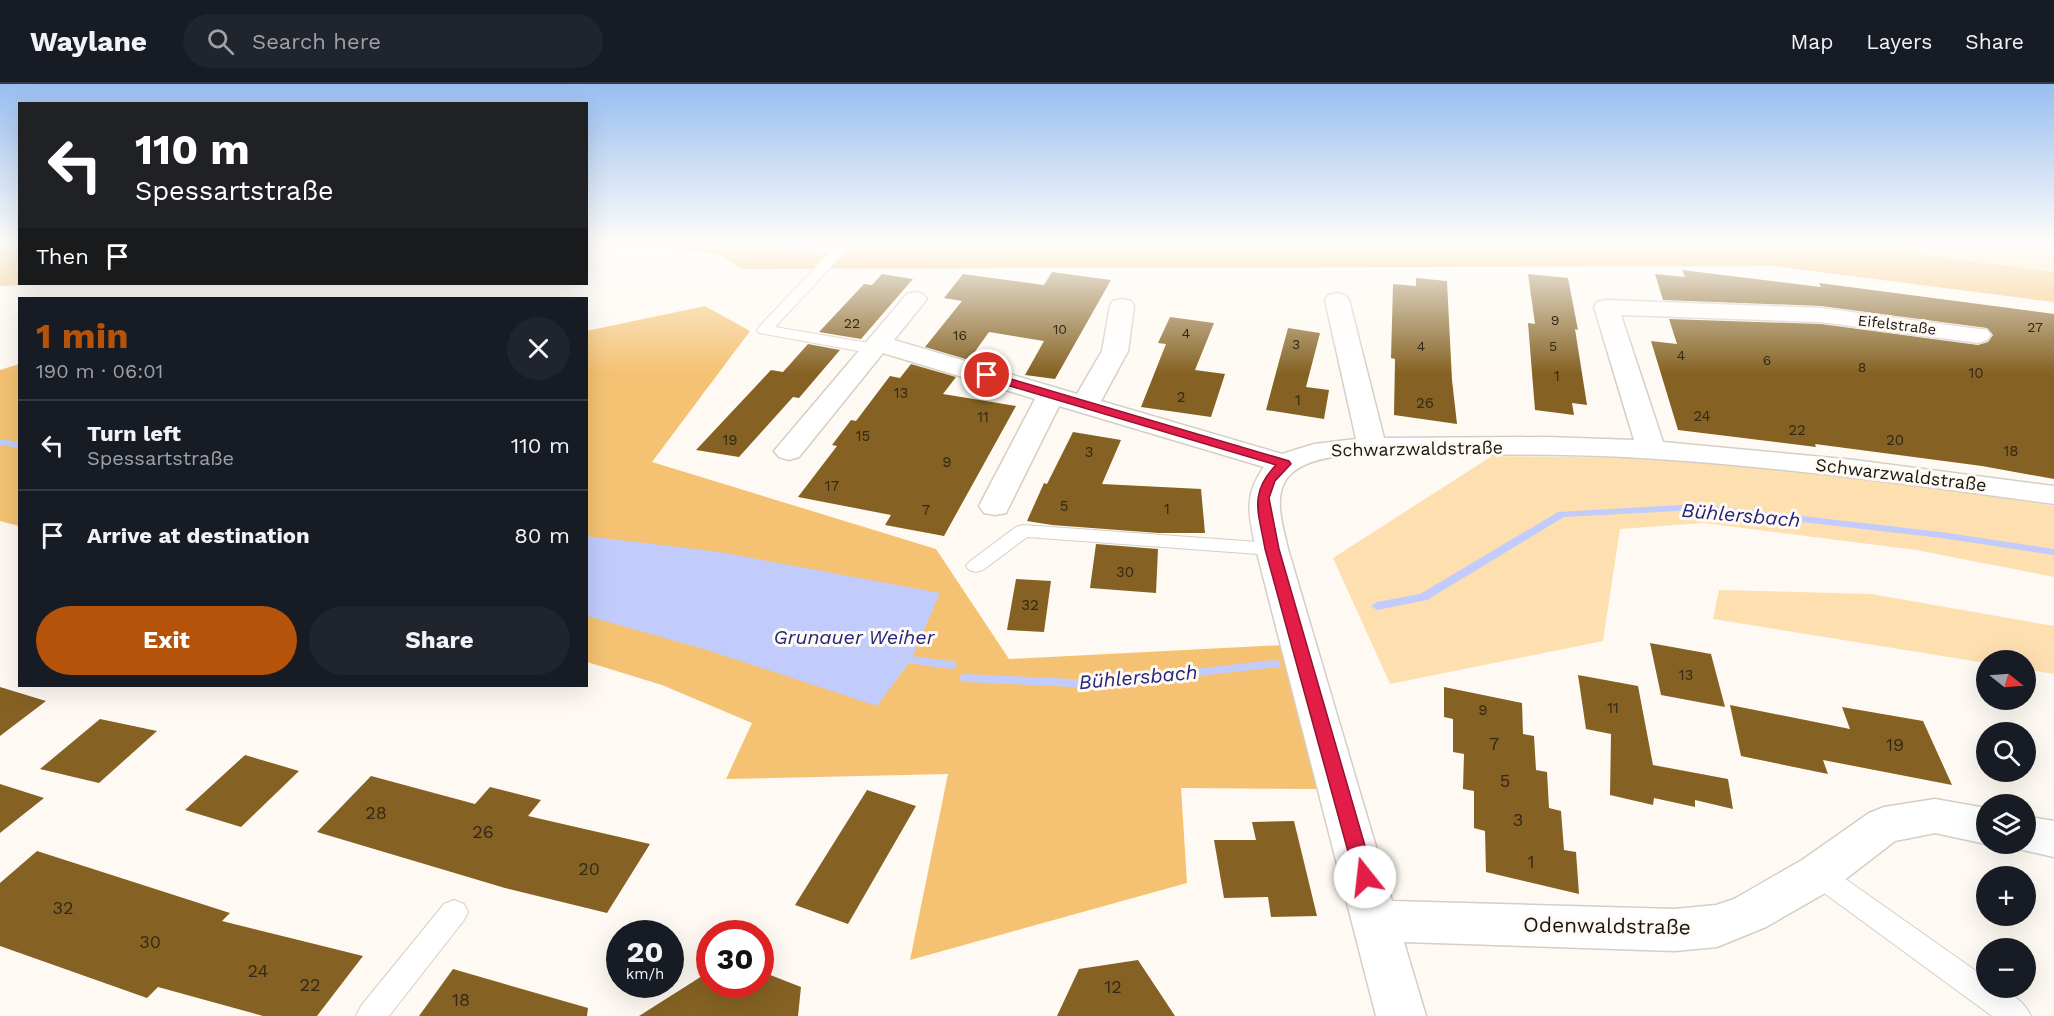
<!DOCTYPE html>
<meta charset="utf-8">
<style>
body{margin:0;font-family:"Work Sans",sans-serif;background:#20242c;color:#f1f3f6;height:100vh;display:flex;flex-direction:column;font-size:22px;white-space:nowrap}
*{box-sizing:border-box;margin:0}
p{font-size:20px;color:#9ea1a6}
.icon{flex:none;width:33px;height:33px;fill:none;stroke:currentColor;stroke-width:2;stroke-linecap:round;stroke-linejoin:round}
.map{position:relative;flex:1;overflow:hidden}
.sheet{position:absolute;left:18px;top:213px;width:570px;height:390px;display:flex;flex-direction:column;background:#171b24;border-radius:0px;box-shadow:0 6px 24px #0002}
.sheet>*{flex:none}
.hud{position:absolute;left:18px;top:18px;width:570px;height:183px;border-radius:0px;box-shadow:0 6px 24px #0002;background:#202124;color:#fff;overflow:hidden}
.needle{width:39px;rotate:107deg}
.fabs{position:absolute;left:1976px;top:566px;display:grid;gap:12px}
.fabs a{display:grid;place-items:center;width:60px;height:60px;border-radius:50%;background:#171b24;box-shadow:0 6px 24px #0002;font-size:30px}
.speed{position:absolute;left:606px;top:836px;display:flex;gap:12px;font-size:30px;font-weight:700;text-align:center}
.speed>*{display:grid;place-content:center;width:78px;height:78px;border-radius:50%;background:#171b24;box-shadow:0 6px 24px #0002;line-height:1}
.speed small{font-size:15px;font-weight:400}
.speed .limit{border:9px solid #d22;background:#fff;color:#111}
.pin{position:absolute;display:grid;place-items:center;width:51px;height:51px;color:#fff;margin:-26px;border:3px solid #fff;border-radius:50%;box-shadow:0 2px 6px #0007}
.me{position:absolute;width:66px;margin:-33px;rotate:344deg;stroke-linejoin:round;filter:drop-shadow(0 0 4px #0008)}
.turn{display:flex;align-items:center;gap:21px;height:126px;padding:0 18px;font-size:27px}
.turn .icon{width:78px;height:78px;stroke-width:2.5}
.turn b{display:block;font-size:42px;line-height:51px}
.then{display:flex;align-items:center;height:57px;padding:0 18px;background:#0003;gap:12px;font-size:22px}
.round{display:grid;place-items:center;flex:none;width:63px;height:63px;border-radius:32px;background:#20242c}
.overview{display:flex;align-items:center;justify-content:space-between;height:102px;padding:0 18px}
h1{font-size:36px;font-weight:700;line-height:45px;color:#b45309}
.primary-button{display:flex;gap:12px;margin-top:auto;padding:12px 18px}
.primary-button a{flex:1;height:69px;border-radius:36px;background:#b45309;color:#fff;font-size:24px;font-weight:700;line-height:69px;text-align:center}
.primary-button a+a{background:#20242c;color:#f1f3f6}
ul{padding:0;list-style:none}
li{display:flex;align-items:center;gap:18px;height:90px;padding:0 18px;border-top:2px solid #363941}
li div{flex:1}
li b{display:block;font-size:22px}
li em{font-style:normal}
header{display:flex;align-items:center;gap:36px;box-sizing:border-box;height:84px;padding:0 30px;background:#171b24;border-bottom:2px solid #363941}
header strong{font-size:28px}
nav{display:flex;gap:33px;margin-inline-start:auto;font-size:21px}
.search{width:420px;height:54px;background:#20242c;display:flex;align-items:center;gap:15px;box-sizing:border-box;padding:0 21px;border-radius:33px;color:#9ea1a6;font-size:22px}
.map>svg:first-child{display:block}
.green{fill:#fedfb0}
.forest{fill:#f4c272}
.water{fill:#c1ccfc}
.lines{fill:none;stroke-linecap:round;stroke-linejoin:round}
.stream{fill:#c1ccfc;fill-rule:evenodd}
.building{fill:#856223}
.service-casing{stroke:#d5cec4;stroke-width:2}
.minor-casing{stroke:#d5cec4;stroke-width:3}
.service{fill:#fff;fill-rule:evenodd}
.minor{fill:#fff;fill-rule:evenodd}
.route{fill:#e11d48;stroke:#92132f;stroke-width:1.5}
.labels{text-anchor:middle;stroke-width:6;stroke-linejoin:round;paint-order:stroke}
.far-number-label{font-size:14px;fill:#332916}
.far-street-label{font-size:15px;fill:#181612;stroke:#fefaf3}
.number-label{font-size:15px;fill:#332916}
.street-label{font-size:18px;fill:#181612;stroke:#fefaf3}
.near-number-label{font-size:18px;fill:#332916}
.water-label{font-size:20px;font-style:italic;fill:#24267d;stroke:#fefaf3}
.near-street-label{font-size:21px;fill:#181612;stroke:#fefaf3}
</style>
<header>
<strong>Waylane</strong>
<div class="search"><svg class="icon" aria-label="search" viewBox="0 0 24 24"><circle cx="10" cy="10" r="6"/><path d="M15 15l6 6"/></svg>Search here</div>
<nav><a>Map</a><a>Layers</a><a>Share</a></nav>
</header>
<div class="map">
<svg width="2054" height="932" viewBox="0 0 2054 932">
<rect width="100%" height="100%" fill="#fefaf3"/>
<!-- green -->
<g class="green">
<path d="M 1854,159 L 2054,159 L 2054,188 L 1937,173 Z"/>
<path d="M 1492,372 L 1660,374 L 1904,399 L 2054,422 L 2054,493 L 1916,466 L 1704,439 L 1620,445 L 1603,557 L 1390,600 L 1333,474 Z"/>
<path d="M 1719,506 L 1871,510 L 2054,542 L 2054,590 L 2025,585 L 2025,576 L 1986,576 L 1986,579 L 1713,535 Z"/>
</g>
<!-- forest -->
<g class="forest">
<path d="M 0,159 L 19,159 L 20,200 L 55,200 L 0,202 Z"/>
<path d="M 641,159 L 1854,159 L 1937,173 L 2054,188 L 2054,218 L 1773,182 L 742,185 L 720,171 Z"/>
<path d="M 705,222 L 750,247 L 652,378 L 936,465 L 1009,575 L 1283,561 L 1323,705 L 1181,704 L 1187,799 L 910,876 L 948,690 L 726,695 L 752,639 L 662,601 L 587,578 L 586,247 Z"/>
<path d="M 19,280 L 20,280 L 19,442 L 0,437 L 0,286 Z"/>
</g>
<!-- water -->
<path class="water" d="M 586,452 L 719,468 L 940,509 L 911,576 L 877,622 L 707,566 L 587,532 Z"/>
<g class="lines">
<!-- stream -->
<g class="stream">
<path d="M 0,355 L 20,358 L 20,364 L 0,361 Z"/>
<path d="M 1697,420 L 1941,448 L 2054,465 L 2054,471 L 1941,454 L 1697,426 L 1564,433 L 1427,516 L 1377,526 L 1371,522 L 1377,518 L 1420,510 L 1558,428 Z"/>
<path d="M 911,572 L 951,577 L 955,578 L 957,581 L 955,584 L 951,585 L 907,579 L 905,576 L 907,573 Z"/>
<path d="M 1275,576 L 1279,577 L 1281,580 L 1279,583 L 1094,604 L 965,598 L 961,597 L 959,594 L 961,591 L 965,590 L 1094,596 Z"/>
</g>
</g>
<!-- building -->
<g class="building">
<path d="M 1682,186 L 1821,203 L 1819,199 L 2054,230 L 2054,395 L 1982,382 L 1815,360 L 1816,363 L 1678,346 L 1651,257 L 1677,260 L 1669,235 L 1821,240 L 1978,261 L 1988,258 L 1993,251 L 1987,244 L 1821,222 L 1663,216 L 1655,190 L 1685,193 Z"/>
<path d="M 1052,188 L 1111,196 L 1055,295 L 1025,291 L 1044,257 L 989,248 L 969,276 L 925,263 L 962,217 L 944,214 L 963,190 L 1044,201 Z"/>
<path d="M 882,190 L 913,195 L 861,255 L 819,248 L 864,200 L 872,201 Z"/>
<path d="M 1528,190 L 1568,194 L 1578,246 L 1575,245 L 1587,321 L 1572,319 L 1574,331 L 1535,326 L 1528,239 L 1535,240 Z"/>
<path d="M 1416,194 L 1447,197 L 1452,296 L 1457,340 L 1394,331 L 1395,275 L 1391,274 L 1393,200 L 1416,202 Z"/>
<path d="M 1170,233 L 1214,239 L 1195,286 L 1225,290 L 1211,333 L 1141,323 L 1166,260 L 1158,259 Z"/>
<path d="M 1288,244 L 1320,249 L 1306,303 L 1329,306 L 1324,335 L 1266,326 Z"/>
<path d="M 808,260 L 840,266 L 799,314 L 793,313 L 739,373 L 696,366 L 771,286 L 783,288 Z"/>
<path d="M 911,280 L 956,293 L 943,310 L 1016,322 L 944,452 L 885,441 L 891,431 L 798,413 L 837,362 L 832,361 L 851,336 L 856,337 L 890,292 L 900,294 Z"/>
<path d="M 1073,348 L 1121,356 L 1102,400 L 1201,405 L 1205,449 L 1158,449 L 1052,441 L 1027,437 L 1044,399 L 1047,400 Z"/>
<path d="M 1096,460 L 1158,465 L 1156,509 L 1090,504 Z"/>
<path d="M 1016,495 L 1051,497 L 1044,548 L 1007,546 Z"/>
<path d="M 1650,559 L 1711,570 L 1725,623 L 1661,611 Z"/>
<path d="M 1578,591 L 1638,602 L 1653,681 L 1728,695 L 1733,725 L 1695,716 L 1695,723 L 1654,714 L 1653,721 L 1610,711 L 1611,650 L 1586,645 Z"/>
<path d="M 0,603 L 46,617 L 0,652 Z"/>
<path d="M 1444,603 L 1522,619 L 1523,650 L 1534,652 L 1536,686 L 1547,688 L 1549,724 L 1561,727 L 1564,766 L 1576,768 L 1579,810 L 1486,788 L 1485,747 L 1474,744 L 1474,707 L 1463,705 L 1464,670 L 1453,668 L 1453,635 L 1444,633 Z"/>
<path d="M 1730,621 L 1850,645 L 1842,623 L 1923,637 L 1952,701 L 1823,676 L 1828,690 L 1741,672 Z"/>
<path d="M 100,635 L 157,647 L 99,699 L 40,685 Z"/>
<path d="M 245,671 L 299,687 L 241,743 L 185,726 Z"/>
<path d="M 371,692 L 475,720 L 490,703 L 541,716 L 528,732 L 650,760 L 607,829 L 505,804 L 317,748 Z"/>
<path d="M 0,700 L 44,714 L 0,749 Z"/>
<path d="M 867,706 L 916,722 L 848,840 L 795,821 Z"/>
<path d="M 1294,737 L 1317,832 L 1271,833 L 1268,813 L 1224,814 L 1214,756 L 1256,756 L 1252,738 Z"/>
<path d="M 37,767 L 230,829 L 222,837 L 363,872 L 317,932 L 263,932 L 158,903 L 147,914 L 0,862 L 0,799 Z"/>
<path d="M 1138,876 L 1175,932 L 1057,932 L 1079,885 Z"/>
<path d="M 453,885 L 588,924 L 587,932 L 419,932 Z"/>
<path d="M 710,887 L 710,900 L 760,900 L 760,887 L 801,903 L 798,932 L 639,932 Z"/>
</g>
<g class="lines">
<!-- service casing -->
<g class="service-casing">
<g id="service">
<path d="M 751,159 L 807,159 L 844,163 L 846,166 L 844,169 L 775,243 L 875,260 L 880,262 L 883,265 L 880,268 L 875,270 L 759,249 L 757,246 L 759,243 L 829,169 L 757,163 Z"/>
<path d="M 1023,441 L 1272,459 L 1279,461 L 1282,465 L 1279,469 L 1272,471 L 1027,453 L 983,486 L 976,488 L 969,486 L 966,482 L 969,478 L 1016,443 Z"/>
<path d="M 1818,779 L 1827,782 L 1986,894 L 1986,903 C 2004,903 2023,915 2031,932 L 1992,932 L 1809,798 L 1805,790 L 1809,782 Z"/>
<path d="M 454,816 L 464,820 L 468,828 L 464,836 L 389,932 L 356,932 L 361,922 L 444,820 Z"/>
</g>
</g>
<!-- minor casing -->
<g class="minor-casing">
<g id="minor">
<path d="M 915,208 L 923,210 L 927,215 L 894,256 L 1077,310 L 1102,267 L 1110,222 L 1113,217 L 1122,215 L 1131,217 L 1134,222 L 1128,267 L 1101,317 L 1282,370 L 1314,360 L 1356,355 L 1325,216 L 1329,211 L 1337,209 L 1345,211 L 1349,216 L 1384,354 L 1546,353 L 1634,356 L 1594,223 L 1597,218 L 1606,216 L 1821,224 L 1987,246 L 1991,251 L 1987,256 L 1978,259 L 1821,238 L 1621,231 L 1663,358 L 1854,376 L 2054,402 L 2054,420 C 1912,400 1769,381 1626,373 C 1561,370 1495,370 1431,371 C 1394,371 1322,364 1293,388 C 1270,407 1283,441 1288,465 L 1392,817 L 1675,825 L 1716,821 L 1734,815 L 1802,776 L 1869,729 L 1884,723 L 1935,715 L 1986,724 L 1986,759 L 1988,759 L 1986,760 L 1935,749 L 1895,757 L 1834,804 L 1766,843 L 1717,863 L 1675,867 L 1404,858 L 1426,932 L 1376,932 L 1256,465 C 1249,432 1243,412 1264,383 L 1059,322 L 1006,429 L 995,431 L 984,429 L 979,422 L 1035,315 L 883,269 L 799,373 L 789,376 L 779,373 L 774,367 L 907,210 Z"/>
<path d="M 2025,732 L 2054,737 L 2054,773 L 2010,763 L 2008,759 L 2025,759 Z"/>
</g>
</g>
<!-- service -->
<use href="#service" class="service"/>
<!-- minor -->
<use href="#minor" class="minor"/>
</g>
<!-- sky -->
<linearGradient id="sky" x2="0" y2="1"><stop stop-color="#98bef0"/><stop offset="0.55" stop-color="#fffdfa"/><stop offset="1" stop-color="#fffdfa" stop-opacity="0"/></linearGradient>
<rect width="2054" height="290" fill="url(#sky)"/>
<!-- route -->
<path class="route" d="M 987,288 L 1289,377 L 1291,380 L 1289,382 L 1275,397 L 1269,414 L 1279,465 L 1374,793 L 1371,799 L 1365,801 L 1358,799 L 1355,793 L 1265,465 C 1259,429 1248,410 1276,381 L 983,294 L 983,289 Z"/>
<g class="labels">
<!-- far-number labels -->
<g class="far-number-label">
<text x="1555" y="241">9</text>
<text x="852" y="244">22</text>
<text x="2035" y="248">27</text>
<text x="1060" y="250">10</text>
<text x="1186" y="254">4</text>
<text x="960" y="256">16</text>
<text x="1296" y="265">3</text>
<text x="1421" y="267">4</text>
<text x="1553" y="267">5</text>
<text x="1681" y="276">4</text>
<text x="1767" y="281">6</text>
<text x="1862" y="288">8</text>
</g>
<!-- far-street labels -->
<g class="far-street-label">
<text transform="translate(1897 241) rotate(7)" y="5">Eifelstraße</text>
</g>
<!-- number labels -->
<g class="number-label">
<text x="1976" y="294">10</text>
<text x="1557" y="297">1</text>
<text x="901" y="314">13</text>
<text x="1181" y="318">2</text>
<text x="1298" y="321">1</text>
<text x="1425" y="324">26</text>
<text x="1702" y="337">24</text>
<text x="983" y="338">11</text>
<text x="1797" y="351">22</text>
<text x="863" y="357">15</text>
<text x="730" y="361">19</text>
<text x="1895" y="361">20</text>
<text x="2011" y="372">18</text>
<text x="1089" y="373">3</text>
<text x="947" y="383">9</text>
<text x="832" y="407">17</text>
<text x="1064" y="427">5</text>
<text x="1167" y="430">1</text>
<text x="926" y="431">7</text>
<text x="1125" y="493">30</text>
<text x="1030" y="526">32</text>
<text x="1686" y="596">13</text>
<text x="1613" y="629">11</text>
<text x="1483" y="631">9</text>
</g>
<!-- street labels -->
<g class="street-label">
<text transform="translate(1417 365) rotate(-1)" y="6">Schwarzwaldstraße</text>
<text transform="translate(1901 391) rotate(7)" y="6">Schwarzwaldstraße</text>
</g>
<!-- near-number labels -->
<g class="near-number-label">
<text x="1494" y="666">7</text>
<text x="1895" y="667">19</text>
<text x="1505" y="703">5</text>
<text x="376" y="735">28</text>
<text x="1518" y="742">3</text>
<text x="483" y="754">26</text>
<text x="1531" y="784">1</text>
<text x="589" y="791">20</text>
<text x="63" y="830">32</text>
<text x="150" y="864">30</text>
<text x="258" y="893">24</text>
<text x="310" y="907">22</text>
<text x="1113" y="909">12</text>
<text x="461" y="922">18</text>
</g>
<!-- water labels -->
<g class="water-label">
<text transform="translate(1741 431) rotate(5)" y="7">Bühlersbach</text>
<text x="854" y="560">Grunauer Weiher</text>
<text transform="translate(1138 593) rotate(-5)" y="7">Bühlersbach</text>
</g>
<!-- near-street labels -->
<g class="near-street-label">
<text transform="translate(1607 842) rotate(1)" y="7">Odenwaldstraße</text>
</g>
</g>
</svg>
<div class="fabs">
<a><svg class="needle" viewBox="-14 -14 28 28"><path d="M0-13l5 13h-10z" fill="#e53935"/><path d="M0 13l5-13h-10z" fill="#9ea1a6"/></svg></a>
<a><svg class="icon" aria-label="search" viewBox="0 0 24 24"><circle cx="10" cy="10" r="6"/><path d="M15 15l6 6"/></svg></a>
<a><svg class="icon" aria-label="layers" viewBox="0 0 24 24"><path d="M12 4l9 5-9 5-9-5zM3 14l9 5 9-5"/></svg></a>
<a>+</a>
<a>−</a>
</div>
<div class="speed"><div>20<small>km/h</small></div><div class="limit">30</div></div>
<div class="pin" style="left:987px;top:291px;background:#d93025"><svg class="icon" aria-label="arrive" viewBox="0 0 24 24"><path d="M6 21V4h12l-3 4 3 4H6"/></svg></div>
<svg class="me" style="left:1365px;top:793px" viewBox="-20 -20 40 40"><circle r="19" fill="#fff"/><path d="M0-13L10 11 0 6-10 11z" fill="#e11d48"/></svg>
<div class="hud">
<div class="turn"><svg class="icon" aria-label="left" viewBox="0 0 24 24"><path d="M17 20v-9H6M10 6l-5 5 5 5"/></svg><div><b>110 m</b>Spessartstraße</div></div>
<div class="then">Then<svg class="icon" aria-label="arrive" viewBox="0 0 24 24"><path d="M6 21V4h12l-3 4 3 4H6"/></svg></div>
</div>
<section class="sheet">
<div class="overview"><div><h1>1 min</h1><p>190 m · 06:01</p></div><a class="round"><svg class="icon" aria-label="close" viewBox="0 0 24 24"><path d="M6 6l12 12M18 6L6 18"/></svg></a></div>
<ul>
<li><svg class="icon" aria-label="left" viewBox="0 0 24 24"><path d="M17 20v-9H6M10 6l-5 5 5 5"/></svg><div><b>Turn left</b><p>Spessartstraße</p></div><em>110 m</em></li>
<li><svg class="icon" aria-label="arrive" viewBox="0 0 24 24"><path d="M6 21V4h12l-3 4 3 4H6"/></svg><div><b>Arrive at destination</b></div><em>80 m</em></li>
</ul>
<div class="primary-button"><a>Exit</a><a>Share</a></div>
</section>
</div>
